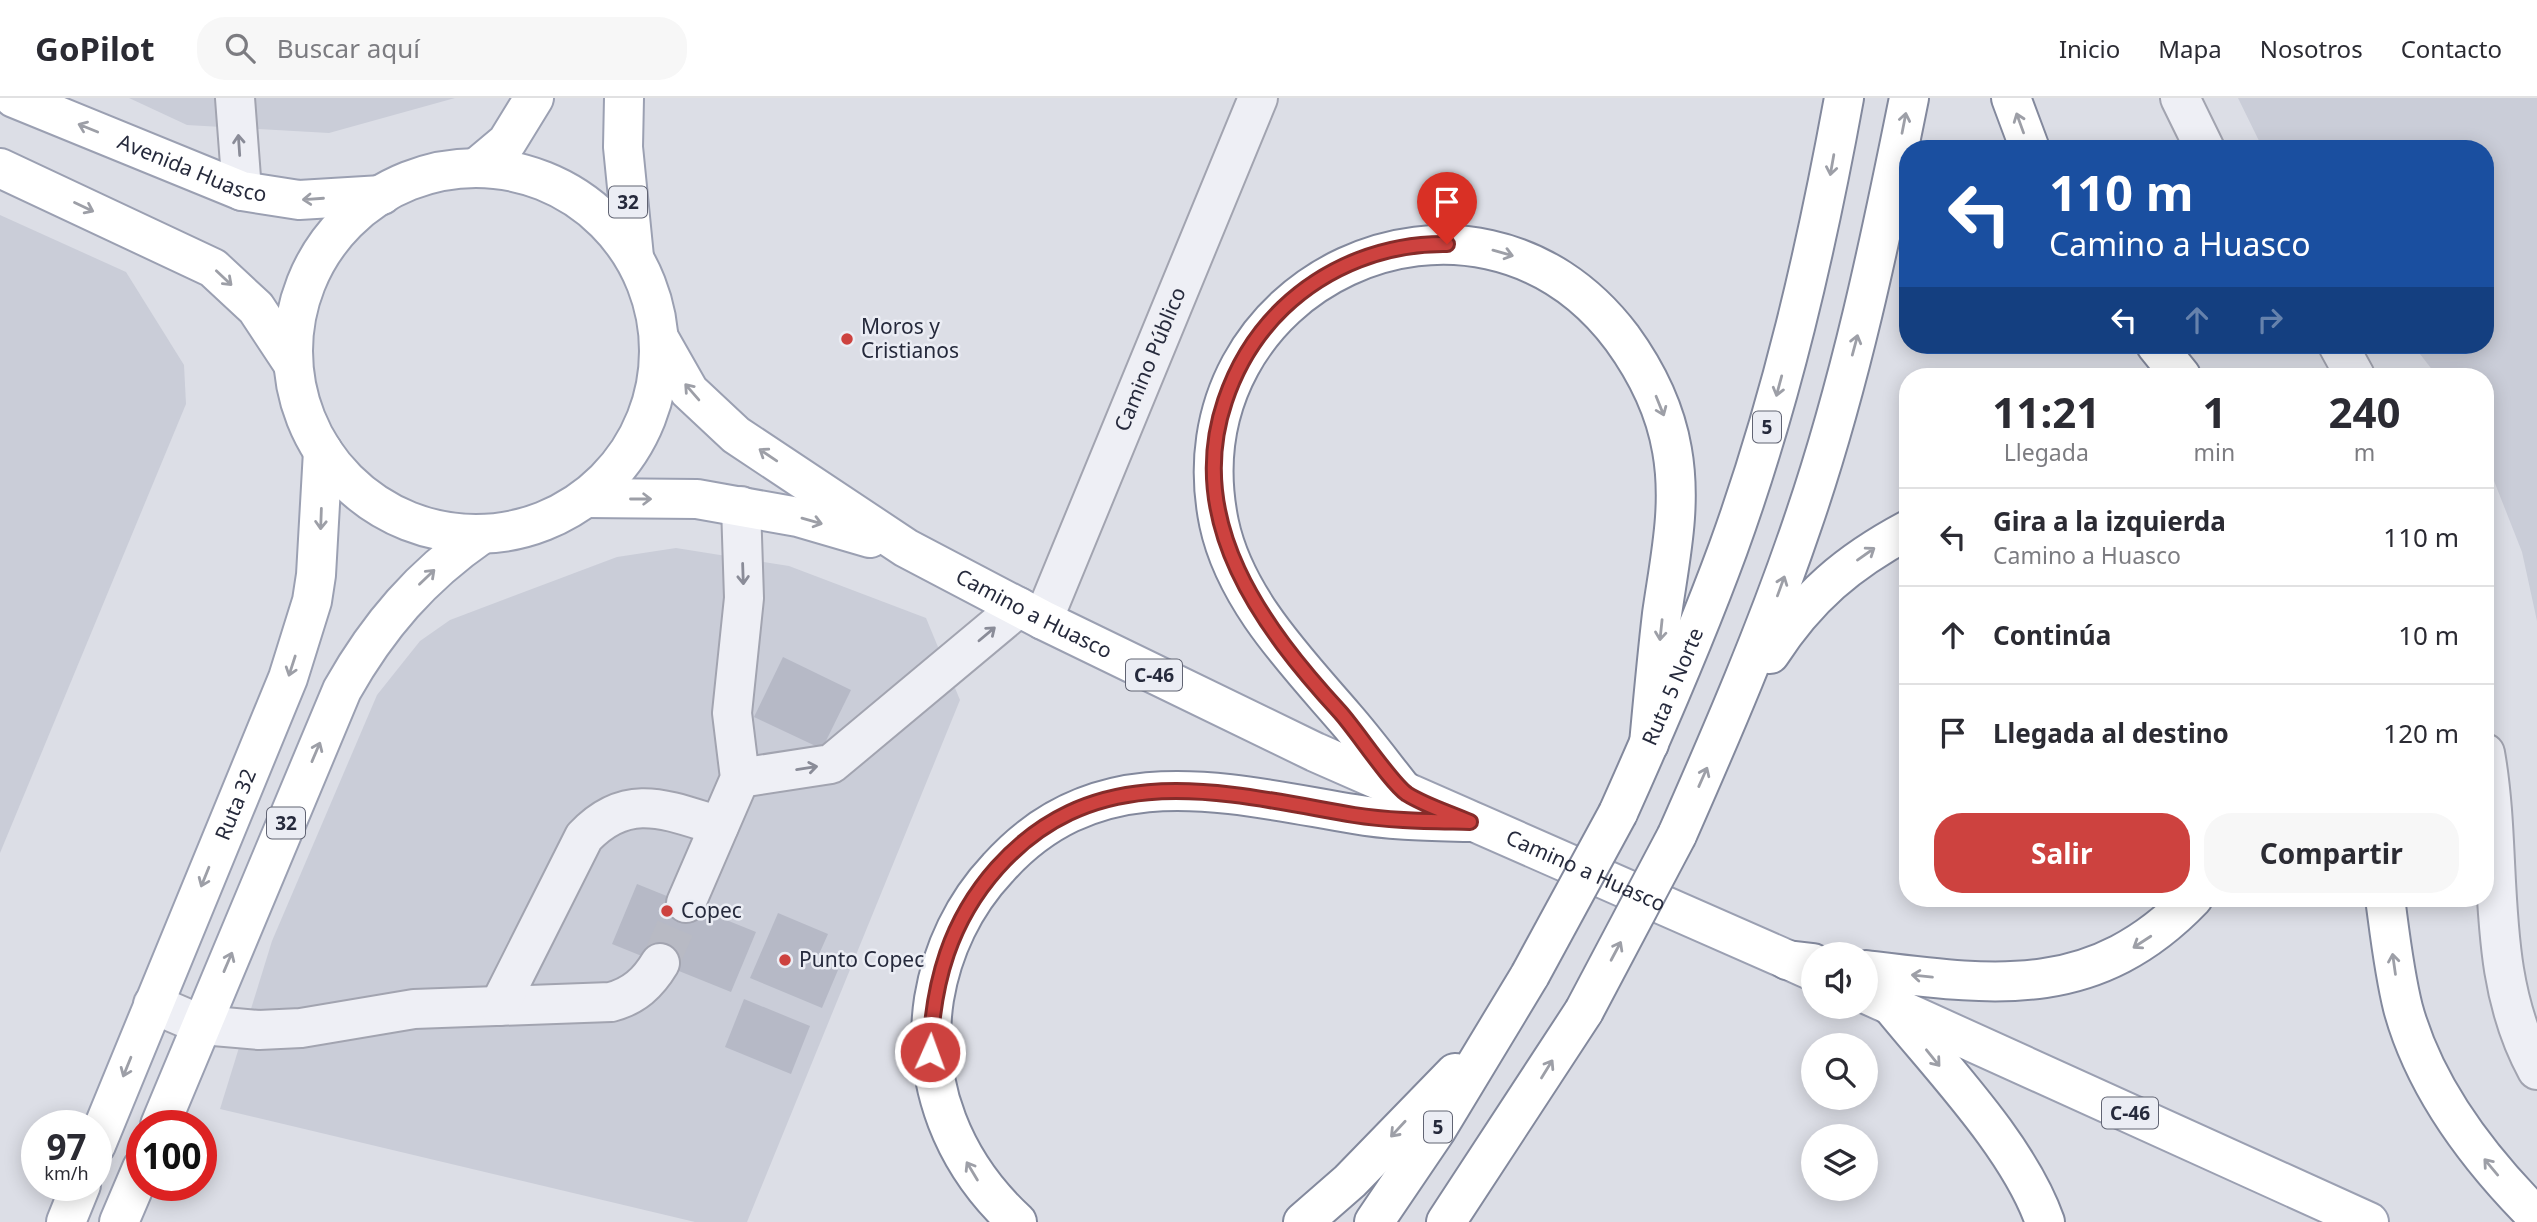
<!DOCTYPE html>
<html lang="es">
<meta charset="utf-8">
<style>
body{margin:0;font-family:"Noto Sans",sans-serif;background:#f7f7f7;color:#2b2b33;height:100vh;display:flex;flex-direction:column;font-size:26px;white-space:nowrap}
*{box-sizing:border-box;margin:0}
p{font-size:23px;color:#7c7c81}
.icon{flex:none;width:38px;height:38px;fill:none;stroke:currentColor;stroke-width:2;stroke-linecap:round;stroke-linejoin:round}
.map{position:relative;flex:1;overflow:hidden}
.sheet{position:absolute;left:1899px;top:270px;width:595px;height:539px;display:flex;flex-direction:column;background:#fff;border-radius:28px;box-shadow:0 4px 18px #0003}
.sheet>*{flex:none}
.guide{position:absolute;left:1899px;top:42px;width:595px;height:214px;border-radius:28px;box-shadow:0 4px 18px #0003;background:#1a4fa0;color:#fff;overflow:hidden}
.buttons{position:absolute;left:1801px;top:844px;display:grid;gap:14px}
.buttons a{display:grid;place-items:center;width:77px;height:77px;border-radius:50%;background:#fff;box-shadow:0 4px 18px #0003;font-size:35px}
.speed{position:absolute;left:21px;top:1012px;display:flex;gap:14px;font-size:35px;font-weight:700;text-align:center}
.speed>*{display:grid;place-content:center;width:91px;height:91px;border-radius:50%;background:#fff;box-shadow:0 4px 18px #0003;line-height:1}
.speed small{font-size:18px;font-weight:400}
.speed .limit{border:10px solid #d22;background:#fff;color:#111}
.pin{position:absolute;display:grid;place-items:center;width:60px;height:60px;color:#fff;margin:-72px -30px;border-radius:50% 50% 50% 0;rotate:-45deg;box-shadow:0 0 7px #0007}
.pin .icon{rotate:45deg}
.me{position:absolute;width:77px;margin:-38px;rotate:2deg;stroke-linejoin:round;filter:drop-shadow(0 0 5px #0008)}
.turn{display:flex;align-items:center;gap:24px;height:147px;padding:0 35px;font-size:32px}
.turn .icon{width:91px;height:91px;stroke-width:2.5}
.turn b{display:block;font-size:49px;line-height:60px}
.lanes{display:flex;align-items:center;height:66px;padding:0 35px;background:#0003;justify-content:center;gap:35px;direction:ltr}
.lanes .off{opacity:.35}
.eta{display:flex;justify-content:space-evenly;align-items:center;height:119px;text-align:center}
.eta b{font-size:42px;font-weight:700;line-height:49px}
.button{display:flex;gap:14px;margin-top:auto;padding:14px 35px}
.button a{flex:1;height:80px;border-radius:28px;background:#cd423f;color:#fff;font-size:28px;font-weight:700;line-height:80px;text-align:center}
.button a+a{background:#f7f7f7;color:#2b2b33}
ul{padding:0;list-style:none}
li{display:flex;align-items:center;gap:21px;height:98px;padding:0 35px;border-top:2px solid #e1e1e2}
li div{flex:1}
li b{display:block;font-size:26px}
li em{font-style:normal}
header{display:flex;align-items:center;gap:42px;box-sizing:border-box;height:98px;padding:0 35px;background:#fff;border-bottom:2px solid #e1e1e2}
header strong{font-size:33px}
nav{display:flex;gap:38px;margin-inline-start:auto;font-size:24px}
.search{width:490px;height:63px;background:#f7f7f7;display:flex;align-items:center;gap:18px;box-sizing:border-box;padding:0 24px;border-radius:28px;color:#7c7c81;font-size:26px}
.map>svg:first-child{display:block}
.built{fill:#cacdd8}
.building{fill:#b6b9c6}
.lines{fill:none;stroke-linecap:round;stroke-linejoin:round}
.minor-tunnel{stroke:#b8bac4;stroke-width:38;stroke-dasharray:38 19;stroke-linecap:butt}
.minor-casing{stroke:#a2a4b0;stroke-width:42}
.major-casing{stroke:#9ba0b2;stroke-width:42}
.highway-casing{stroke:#83899d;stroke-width:42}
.minor{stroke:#eeeff5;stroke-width:38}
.major{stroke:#fff;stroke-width:38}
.highway{stroke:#fff;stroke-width:38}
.highway-bridge-casing{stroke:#83899d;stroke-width:42;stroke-linecap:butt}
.highway-bridge{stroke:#fff;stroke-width:38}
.oneway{stroke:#9d9fa7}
.oneway2{stroke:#8a8c98}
.route-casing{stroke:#852b29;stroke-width:18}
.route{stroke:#cd423f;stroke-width:12}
.poi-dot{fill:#cd423f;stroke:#ebedf4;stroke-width:2.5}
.labels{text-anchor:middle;stroke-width:5;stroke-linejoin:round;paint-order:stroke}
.shield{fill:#ebedf4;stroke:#616473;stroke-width:2}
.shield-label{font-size:19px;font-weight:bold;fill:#262a3c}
.street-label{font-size:21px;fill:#262a3c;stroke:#ebedf4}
.poi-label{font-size:21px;fill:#262a3c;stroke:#ebedf4;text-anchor:start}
</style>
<header>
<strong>GoPilot</strong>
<div class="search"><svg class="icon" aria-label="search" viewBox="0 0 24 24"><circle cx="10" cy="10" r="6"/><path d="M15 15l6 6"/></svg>Buscar aquí</div>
<nav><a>Inicio</a><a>Mapa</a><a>Nosotros</a><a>Contacto</a></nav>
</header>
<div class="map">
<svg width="2537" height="1124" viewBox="0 0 2537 1124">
<rect width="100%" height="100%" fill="#dcdee6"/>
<!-- built -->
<g class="built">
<path d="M 129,0 L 455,0 L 329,35 L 187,27 Z"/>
<path d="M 2238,0 L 2537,0 L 2537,523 L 2522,454 L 2485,360 L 2485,278 L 2437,278 L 2413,247 L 2485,247 L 2485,51 L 2263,51 Z"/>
<path d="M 0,117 L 126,174 L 184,267 L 186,306 L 0,755 Z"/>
<path d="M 676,450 L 789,468 L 926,520 L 960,602 L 747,1124 L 695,1124 L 220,1011 L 272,843 L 377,597 L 420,543 L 450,522 L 617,459 Z"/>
</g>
<!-- building -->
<g class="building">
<path d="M 783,559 L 851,592 L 822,651 L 754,619 Z"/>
<path d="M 637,786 L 756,834 L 731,894 L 612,846 Z"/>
<path d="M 778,815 L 828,836 L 816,863 L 838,872 L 822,910 L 750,880 Z"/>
<path d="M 744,901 L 810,928 L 791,976 L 725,949 Z"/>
</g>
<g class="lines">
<!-- minor-tunnel -->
<path class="minor-tunnel" d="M 660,865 L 686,805"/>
<!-- minor casing -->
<g class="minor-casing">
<g id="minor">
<path d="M 235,0 L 242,93"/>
<path d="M 2180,0 L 2205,51"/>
<path d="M 2338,247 L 2355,278"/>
<path id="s1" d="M 1043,522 L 1258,0"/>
<path d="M 2485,655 C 2504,761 2483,874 2537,972"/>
<path d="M 740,680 L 831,666 L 1019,509"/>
<path d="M 686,805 L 740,680 L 732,615 L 744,500 L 741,408"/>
<path d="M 153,906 L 202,927 L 259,932 L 301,930 L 414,911 L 611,904 C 634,898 648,885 660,865"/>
<path d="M 499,908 L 584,739 C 627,693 667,712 719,728"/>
</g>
</g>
<!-- major casing -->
<g class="major-casing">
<g id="major">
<path id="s2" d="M 14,0 L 242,93 L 299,102 L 382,97"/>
<path d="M 624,0 L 623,49 L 634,159"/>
<path d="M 0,70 L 213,170 L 256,210 L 293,266"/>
<path d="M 476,70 L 507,44 L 534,0"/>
<circle cx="476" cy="253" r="183"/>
<path id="s3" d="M 660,242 L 689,293 L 736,337 L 906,450 L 1043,522 L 1315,654 L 1813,873"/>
<path d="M 586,400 L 697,401 L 798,419 L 870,440"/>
<path d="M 1866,896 L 2369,1124"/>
<path d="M 160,1027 L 342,592 C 378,528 421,478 482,436"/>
<path id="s4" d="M 96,1047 L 288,580 L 312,503 L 316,477 L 323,353"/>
<path d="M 66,1124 L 81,1087"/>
<path d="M 119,1124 L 142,1070"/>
</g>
</g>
<!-- highway casing -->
<g class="highway-casing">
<g id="highway">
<path d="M 2011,0 L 2030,51"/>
<path d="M 2156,247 L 2181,278"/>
<path d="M 1770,556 C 1807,499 1848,464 1908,432"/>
<path d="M 1405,695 C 1385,670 1366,644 1345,620 C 1296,563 1235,501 1219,425 C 1170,186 1473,42 1622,240 C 1646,273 1665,311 1672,352 C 1682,408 1670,460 1662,516 C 1657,559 1653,603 1649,646"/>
<path id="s5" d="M 1618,715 C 1657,628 1695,541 1728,451 C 1781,305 1816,153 1844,0"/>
<path d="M 1677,737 C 1722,635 1766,533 1802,427 C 1850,288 1880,144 1909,0"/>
<path d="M 2385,800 C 2390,837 2394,874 2403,910 C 2425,991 2479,1061 2537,1119"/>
<path d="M 1787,862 L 1813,865"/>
<path d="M 1866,872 C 1995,888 2094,903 2193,800"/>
<path d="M 1890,906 C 1941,969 2019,1049 2045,1124"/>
<path d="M 1017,1124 C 954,1066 921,986 934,901 C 942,852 964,806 998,770 C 1098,658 1226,695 1354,716 C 1393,723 1432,723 1470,724"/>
<path d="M 1303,1124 L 1350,1083 L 1455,975"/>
<path d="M 1374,1124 L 1437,1031 L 1530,877"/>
<path d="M 1446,1124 L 1584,913"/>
</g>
</g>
<!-- minor -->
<use href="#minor" class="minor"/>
<!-- major -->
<use href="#major" class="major"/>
<!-- highway -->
<use href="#highway" class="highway"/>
<!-- highway-bridge casing -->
<g class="highway-bridge-casing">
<g id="highway-bridge">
<path d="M 1530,877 L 1618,715"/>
<path d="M 1584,913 L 1677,737"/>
</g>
</g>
<!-- highway-bridge -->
<use href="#highway-bridge" class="highway-bridge"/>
</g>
<!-- one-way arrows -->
<defs><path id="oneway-shaft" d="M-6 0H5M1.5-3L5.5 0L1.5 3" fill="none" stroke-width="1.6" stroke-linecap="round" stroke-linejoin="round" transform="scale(1.75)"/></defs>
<g class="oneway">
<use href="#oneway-shaft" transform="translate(1904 25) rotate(-79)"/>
<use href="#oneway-shaft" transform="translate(2020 25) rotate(-110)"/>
<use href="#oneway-shaft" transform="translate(88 30) rotate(-158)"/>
<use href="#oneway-shaft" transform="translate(1832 67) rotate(100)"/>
<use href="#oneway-shaft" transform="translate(313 101) rotate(176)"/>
<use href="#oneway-shaft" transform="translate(84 109) rotate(25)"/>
<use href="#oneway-shaft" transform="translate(1503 155) rotate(16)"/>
<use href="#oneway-shaft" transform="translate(224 180) rotate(43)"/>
<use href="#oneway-shaft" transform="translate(1855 247) rotate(-75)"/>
<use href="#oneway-shaft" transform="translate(1779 288) rotate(105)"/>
<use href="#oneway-shaft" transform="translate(692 294) rotate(-131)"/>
<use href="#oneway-shaft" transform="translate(1660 308) rotate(68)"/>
<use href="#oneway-shaft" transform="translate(768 357) rotate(-146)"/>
<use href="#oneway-shaft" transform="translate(641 401)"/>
<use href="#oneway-shaft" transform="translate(321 421) rotate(92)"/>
<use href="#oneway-shaft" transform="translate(812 423) rotate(16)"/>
<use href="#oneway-shaft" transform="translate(1866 456) rotate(-35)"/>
<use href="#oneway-shaft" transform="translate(427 479) rotate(-44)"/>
<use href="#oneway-shaft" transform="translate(1781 488) rotate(-70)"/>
<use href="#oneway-shaft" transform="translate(1661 532) rotate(96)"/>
<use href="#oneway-shaft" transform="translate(292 568) rotate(108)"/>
<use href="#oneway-shaft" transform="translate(316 654) rotate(-67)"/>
<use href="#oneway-shaft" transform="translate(1703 679) rotate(-66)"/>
<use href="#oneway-shaft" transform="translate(205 779) rotate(112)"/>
<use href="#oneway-shaft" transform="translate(2142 844) rotate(147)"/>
<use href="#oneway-shaft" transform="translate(1616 853) rotate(-62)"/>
<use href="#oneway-shaft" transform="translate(228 864) rotate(-67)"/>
<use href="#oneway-shaft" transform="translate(2394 866) rotate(-98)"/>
<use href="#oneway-shaft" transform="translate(1922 878) rotate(-174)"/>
<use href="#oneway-shaft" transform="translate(1933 960) rotate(51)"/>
<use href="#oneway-shaft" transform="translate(127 969) rotate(112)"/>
<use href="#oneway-shaft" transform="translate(1547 971) rotate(-58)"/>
<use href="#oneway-shaft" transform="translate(1398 1031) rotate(133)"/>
<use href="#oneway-shaft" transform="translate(2491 1069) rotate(-130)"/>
<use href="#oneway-shaft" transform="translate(972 1073) rotate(-121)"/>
</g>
<g class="oneway2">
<use href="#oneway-shaft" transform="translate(239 47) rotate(-94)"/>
<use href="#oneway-shaft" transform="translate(743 476) rotate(88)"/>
<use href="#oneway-shaft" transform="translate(987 536) rotate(-40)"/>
<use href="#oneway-shaft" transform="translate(807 670) rotate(-9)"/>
</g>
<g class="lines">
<!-- route casing -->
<g class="route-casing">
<path id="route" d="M 930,954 C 933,884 950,823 997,770 C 1097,658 1226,695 1354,717 C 1392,723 1432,723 1470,724 C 1450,715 1426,708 1407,696 C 1391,685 1357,633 1340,614 C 1262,529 1184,424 1225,303 C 1237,267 1256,236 1283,210 C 1327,168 1386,145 1447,146"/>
</g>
<!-- route -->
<use href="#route" class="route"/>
</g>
<!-- markers -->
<g class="poi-dot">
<circle cx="847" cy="241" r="7"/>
<circle cx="667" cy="813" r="7"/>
<circle cx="785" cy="862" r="7"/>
</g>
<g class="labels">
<!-- shield labels -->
<g class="shield">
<rect x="609" y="88.5" width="38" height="31" rx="5"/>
<rect x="1753" y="313.5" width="28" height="31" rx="5"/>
<rect x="1126" y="561.5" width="56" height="31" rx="5"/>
<rect x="267" y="709.5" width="38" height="31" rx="5"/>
<rect x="2102" y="999.5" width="56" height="31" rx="5"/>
<rect x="1424" y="1013.5" width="28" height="31" rx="5"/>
</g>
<g class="shield-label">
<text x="628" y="111">32</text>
<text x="1767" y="336">5</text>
<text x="1154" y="584">C-46</text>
<text x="286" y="732">32</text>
<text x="2130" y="1022">C-46</text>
<text x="1438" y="1036">5</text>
</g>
<!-- street labels -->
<g class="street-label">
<text dy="7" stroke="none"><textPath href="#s2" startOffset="192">Avenida Huasco</textPath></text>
<text dy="7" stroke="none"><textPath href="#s1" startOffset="282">Camino Público</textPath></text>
<text dy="7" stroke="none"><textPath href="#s3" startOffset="471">Camino a Huasco</textPath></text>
<text dy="7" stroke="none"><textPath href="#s5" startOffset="138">Ruta 5 Norte</textPath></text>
<text dy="7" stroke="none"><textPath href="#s4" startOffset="368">Ruta 32</textPath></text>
<text dy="7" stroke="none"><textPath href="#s3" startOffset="1080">Camino a Huasco</textPath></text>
</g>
<!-- poi labels -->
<g class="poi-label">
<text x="861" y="236">Moros y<tspan x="861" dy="24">Cristianos</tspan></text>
<text x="681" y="820">Copec</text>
<text x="799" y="869">Punto Copec</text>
</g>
</g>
</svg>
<div class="buttons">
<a><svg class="icon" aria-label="sound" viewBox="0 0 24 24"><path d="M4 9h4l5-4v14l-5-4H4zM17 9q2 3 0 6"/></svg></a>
<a><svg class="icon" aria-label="search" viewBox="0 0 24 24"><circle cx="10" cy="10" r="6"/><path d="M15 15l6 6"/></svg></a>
<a><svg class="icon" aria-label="layers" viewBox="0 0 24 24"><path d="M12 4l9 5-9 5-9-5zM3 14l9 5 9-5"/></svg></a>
</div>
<div class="speed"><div>97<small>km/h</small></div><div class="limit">100</div></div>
<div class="pin" style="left:1447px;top:146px;background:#d93025"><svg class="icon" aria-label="arrive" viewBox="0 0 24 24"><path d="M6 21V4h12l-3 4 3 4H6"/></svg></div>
<svg class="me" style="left:930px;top:954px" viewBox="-20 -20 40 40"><circle r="17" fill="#cd423f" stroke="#fff" stroke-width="3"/><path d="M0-11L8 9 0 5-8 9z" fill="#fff"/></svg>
<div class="guide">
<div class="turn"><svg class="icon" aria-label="left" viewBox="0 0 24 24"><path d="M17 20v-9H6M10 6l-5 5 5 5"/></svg><div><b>110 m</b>Camino a Huasco</div></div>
<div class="lanes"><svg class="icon" aria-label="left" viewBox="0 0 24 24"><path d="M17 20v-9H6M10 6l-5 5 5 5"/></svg><svg class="icon off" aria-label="ahead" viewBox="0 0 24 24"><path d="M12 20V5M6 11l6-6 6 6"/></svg><svg class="icon off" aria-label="right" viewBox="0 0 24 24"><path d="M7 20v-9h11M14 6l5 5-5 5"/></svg></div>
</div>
<section class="sheet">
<div class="eta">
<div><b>11:21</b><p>Llegada</p></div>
<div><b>1</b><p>min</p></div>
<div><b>240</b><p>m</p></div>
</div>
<ul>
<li><svg class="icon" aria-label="left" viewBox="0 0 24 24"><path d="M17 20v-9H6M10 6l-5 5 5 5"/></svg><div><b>Gira a la izquierda</b><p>Camino a Huasco</p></div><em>110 m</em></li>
<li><svg class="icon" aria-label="ahead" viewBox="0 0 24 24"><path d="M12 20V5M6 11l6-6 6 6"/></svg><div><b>Continúa</b></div><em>10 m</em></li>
<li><svg class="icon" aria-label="arrive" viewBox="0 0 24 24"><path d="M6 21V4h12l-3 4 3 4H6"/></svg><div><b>Llegada al destino</b></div><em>120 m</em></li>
</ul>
<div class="button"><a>Salir</a><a>Compartir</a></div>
</section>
</div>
